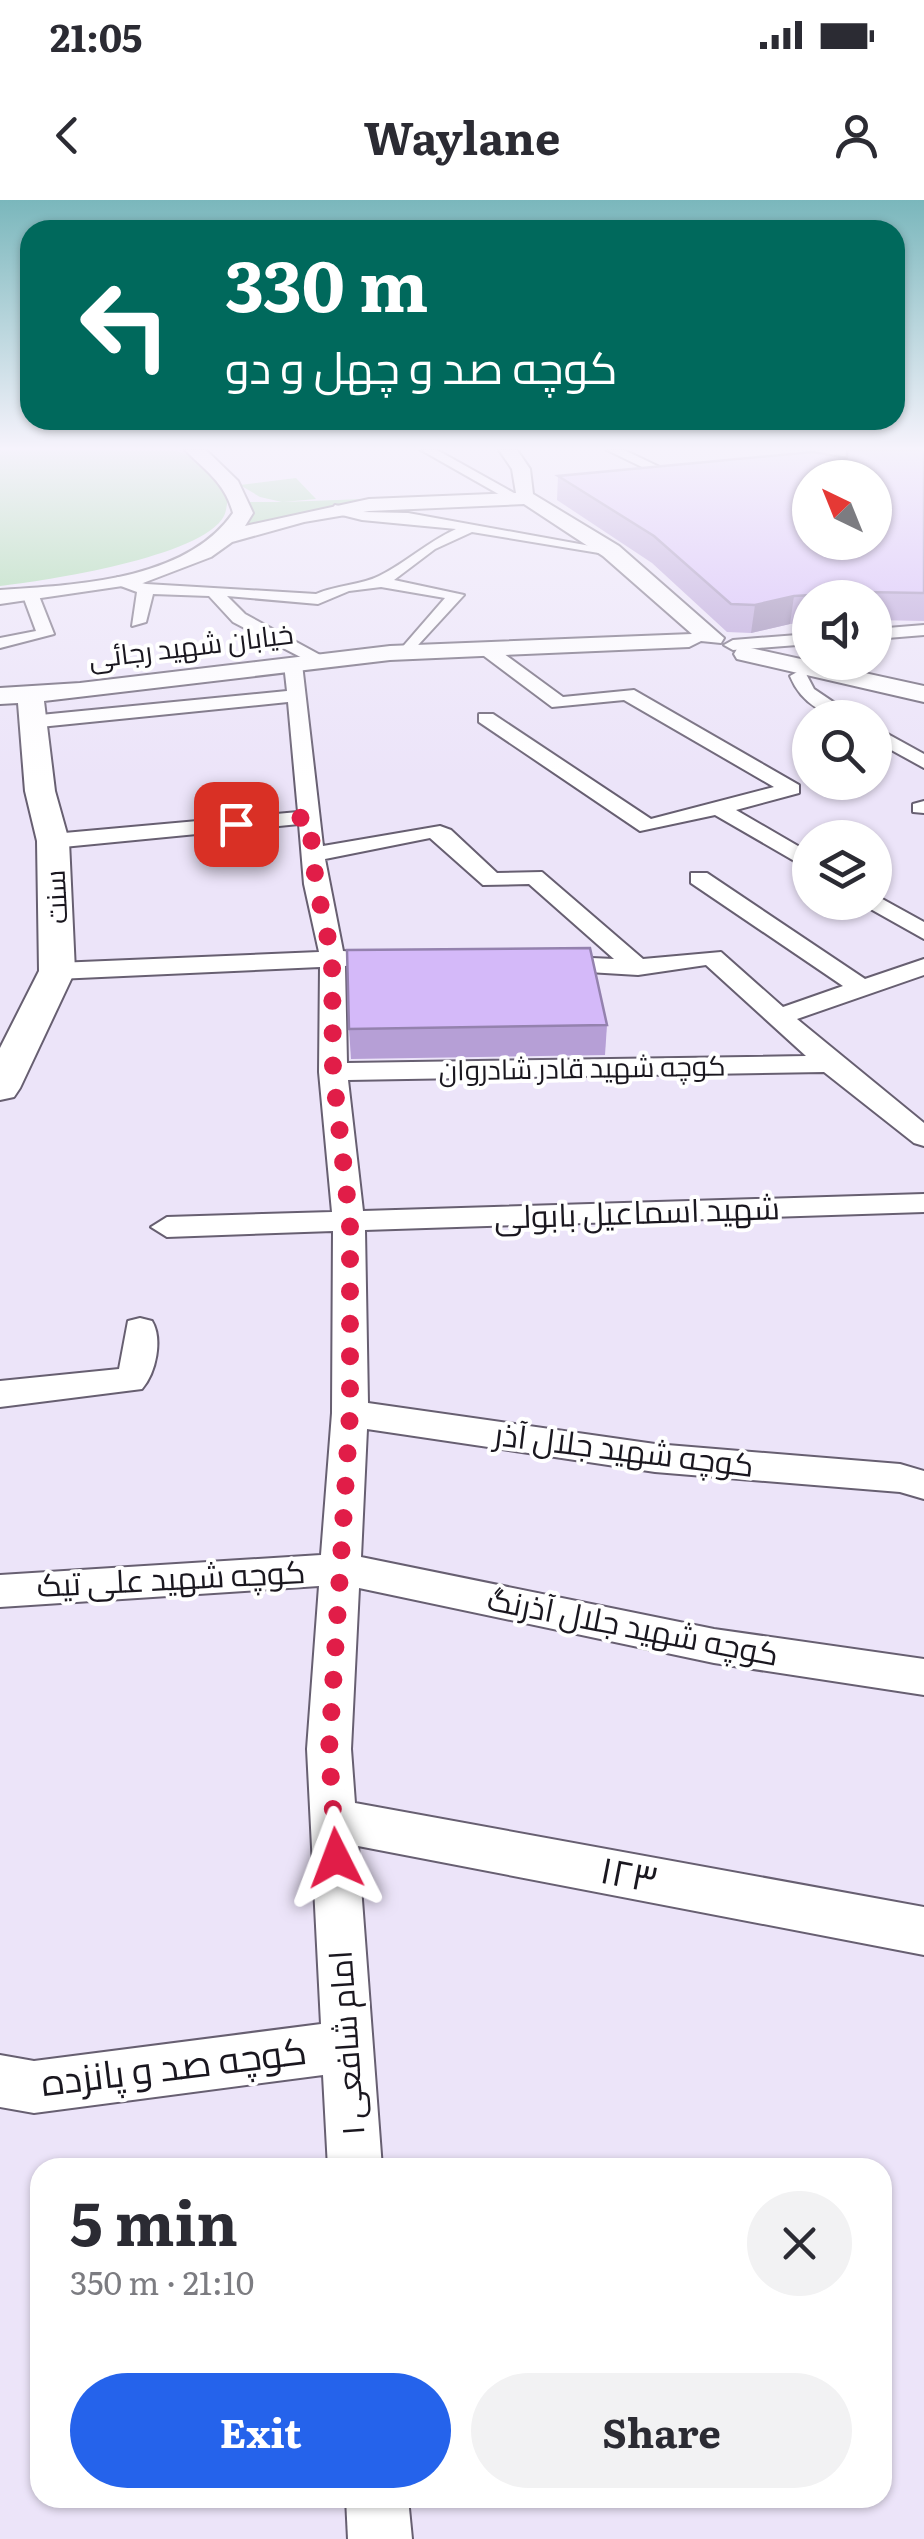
<!DOCTYPE html>
<meta charset="utf-8">
<style>
body{margin:0;font-family:Literata,Cairo,serif;background:#f2f2f3;color:#2b2b33;height:100vh;display:flex;flex-direction:column;font-size:38px;white-space:nowrap}
*{box-sizing:border-box;margin:0}
p{font-size:32px;color:#7c7c81}
.icon{flex:none;width:55px;height:55px;fill:none;stroke:currentColor;stroke-width:2;stroke-linecap:round;stroke-linejoin:round}
.map{position:relative;flex:1;overflow:hidden}
.drawer{position:absolute;left:30px;top:1958px;width:862px;height:350px;display:flex;flex-direction:column;background:#fff;border-radius:30px;box-shadow:0 2px 8px #0004}
.drawer>*{flex:none}
.banner{position:absolute;left:20px;top:20px;width:885px;height:210px;border-radius:30px;box-shadow:0 2px 8px #0004;background:#00695c;color:#fff;overflow:hidden}
.needle{width:65px;rotate:317deg}
.controls{position:absolute;left:792px;top:260px;display:grid;gap:20px}
.controls a{display:grid;place-items:center;width:100px;height:100px;border-radius:50%;background:#fff;box-shadow:0 2px 8px #0004;font-size:50px}
.pin{position:absolute;display:grid;place-items:center;width:85px;height:85px;color:#fff;margin:-42px;border-radius:20px;box-shadow:0 5px 15px #0006}
.me{position:absolute;width:110px;margin:-55px;rotate:357deg;stroke-linejoin:round;filter:drop-shadow(0 0 8px #0008)}
.turn{display:flex;align-items:center;gap:35px;height:210px;padding:0 40px;font-size:45px}
.turn .icon{width:130px;height:130px;stroke-width:2.5}
.turn b{display:block;font-size:70px;line-height:85px}
.round{display:grid;place-items:center;flex:none;width:105px;height:105px;border-radius:52px;background:#f2f2f3}
.overview{display:flex;align-items:center;justify-content:space-between;height:170px;padding:0 40px}
h1{font-size:60px;font-weight:700;line-height:75px}
.primary-button{display:flex;gap:20px;margin-top:auto;padding:20px 40px}
.primary-button a{flex:1;height:115px;border-radius:60px;background:#2563eb;color:#fff;font-size:40px;font-weight:700;line-height:115px;text-align:center}
.primary-button a+a{background:#f2f2f3;color:#2b2b33}
.status{display:flex;justify-content:space-between;align-items:center;height:70px;padding:0 50px;background:#fff;direction:ltr}
.status svg{height:28px;fill:currentColor}
header{display:flex;justify-content:space-between;align-items:center;height:130px;padding:0 40px;background:#fff;font-size:45px;font-weight:700}
.map>svg:first-child{display:block}
.green{fill:#99d69d}
.lines{fill:none;stroke-linecap:round;stroke-linejoin:round}
.street-casing{stroke:#675f71;stroke-width:4}
.secondary-casing{stroke:#675f71;stroke-width:4}
.street{fill:#fff;fill-rule:evenodd}
.secondary{fill:#fff;fill-rule:evenodd}
.wall{fill:#b69fd6}
.shaded-wall{fill:#9482ae}
.building{fill:#d4b9f9;stroke:#9482ae;stroke-width:2.5;fill-rule:evenodd}
.route{stroke:#e11d48;stroke-width:18;stroke-dasharray:0 32.4}
.labels{text-anchor:middle;stroke-width:8;stroke-linejoin:round;paint-order:stroke}
.far-street-label{font-size:28px;fill:#1a171f;stroke:#fff}
.street-label{font-size:32px;fill:#1a171f;stroke:#fff}
.near-street-label{font-size:38px;fill:#1a171f;stroke:#fff}
</style>
<div class="status"><b>21:05</b><svg viewBox="0 0 49 12"><path d="M0 12V9h3v3zM5 12V6h3v6zM10 12V3h3v9zM15 12V0h3v12zM26 1h20v11H26zM47 4h2v5h-2z"/></svg></div>
<header><svg class="icon" aria-label="back" viewBox="0 0 24 24"><path d="M15 5l-7 7 7 7"/></svg>Waylane<svg class="icon" aria-label="person" viewBox="0 0 24 24"><circle cx="12" cy="8" r="4"/><path d="M4 21q1-7 8-7t8 7"/></svg></header>
<div class="map">
<svg width="924" height="2339" viewBox="0 0 924 2339">
<rect width="100%" height="100%" fill="#ece4f9"/>
<!-- green -->
<g class="green">
<path d="M 0,250 L 177,251 L 192,256 L 229,293 C 227,300 227,310 224,316 C 203,357 44,381 0,386 Z"/>
<path d="M 296,278 L 316,299 L 283,302 L 364,299 L 369,305 L 231,336 L 240,302 L 282,302 L 260,297 L 240,285 Z"/>
</g>
<g class="lines">
<!-- street casing -->
<g class="street-casing">
<g id="street">
<path d="M 421,250 L 437,250 L 514,293 L 502,296 Z"/>
<path d="M 607,250 L 624,250 L 689,281 L 677,284 Z"/>
<path d="M 335,305 L 362,312 L 408,313 L 618,351 L 611,355 L 472,332 L 435,349 L 394,380 L 464,395 L 408,456 L 399,451 L 445,398 L 381,387 L 349,391 L 318,404 L 227,396 L 245,414 L 322,456 L 325,460 L 316,465 L 233,422 L 209,396 L 153,394 L 146,422 L 132,426 L 137,392 L 110,382 L 118,377 L 146,384 L 316,394 C 336,385 362,385 379,376 C 406,363 427,342 456,329 L 362,320 L 330,312 Z"/>
<path d="M 31,391 L 39,396 L 54,434 L 0,448 L 0,438 L 36,431 L 23,396 Z"/>
<path d="M 924,425 L 924,435 L 875,439 L 875,429 Z"/>
<path d="M 810,434 L 810,444 L 733,450 L 724,445 L 733,440 Z"/>
<path d="M 480,445 L 492,445 L 563,497 L 634,490 L 799,585 L 799,593 L 736,610 L 810,653 L 810,670 L 715,615 L 640,631 L 479,522 L 479,514 L 493,514 L 651,619 L 774,587 L 624,500 L 552,507 L 480,453 Z"/>
<path d="M 293,459 L 302,464 L 323,646 L 440,626 L 451,630 L 497,673 L 542,672 L 643,759 L 721,752 L 783,807 L 843,786 L 691,683 L 691,673 L 707,673 L 865,779 L 924,759 L 924,775 L 797,819 L 924,923 L 924,946 L 914,943 L 824,872 L 348,880 L 363,1011 L 924,994 L 924,1012 L 365,1030 L 368,1203 L 655,1244 L 900,1264 L 924,1271 L 924,1299 L 900,1292 L 655,1272 L 367,1229 L 361,1357 L 714,1429 L 924,1459 L 924,1495 L 714,1463 L 359,1388 L 351,1549 L 355,1603 L 924,1707 L 924,1755 L 358,1646 L 382,1968 L 328,1968 L 323,1875 L 34,1913 L 0,1907 L 0,1855 L 34,1861 L 321,1824 L 307,1549 L 319,1386 L 0,1407 L 0,1375 L 321,1355 L 332,1213 L 333,1031 L 167,1037 L 151,1027 L 167,1017 L 332,1012 L 319,872 L 320,767 L 57,779 L 44,771 L 57,763 L 319,752 L 304,684 L 299,624 L 53,648 L 42,641 L 53,634 L 298,612 L 288,502 L 30,528 L 20,522 L 30,516 L 287,491 L 284,464 ZM 430,638 L 483,685 L 529,684 L 614,759 L 547,756 L 534,764 L 538,769 L 638,775 L 706,765 L 806,856 L 347,863 L 345,766 L 364,763 L 367,758 L 364,753 L 343,751 L 325,659 Z"/>
<path d="M 799,471 L 805,472 L 814,489 L 857,518 C 827,518 802,505 790,476 Z"/>
<path d="M 875,527 L 924,554 L 924,568 L 875,541 Z"/>
<path d="M 924,601 L 924,613 L 913,612 L 913,604 Z"/>
<path d="M 875,695 L 924,722 L 924,739 L 867,707 L 864,702 L 875,702 Z"/>
<path d="M 140,1118 L 152,1121 C 163,1139 156,1173 142,1189 L 0,1207 L 0,1181 L 119,1169 L 128,1121 Z"/>
<path d="M 346,2298 L 408,2298 L 412,2339 L 348,2339 Z"/>
</g>
</g>
<!-- secondary casing -->
<g class="secondary-casing">
<g id="secondary">
<path d="M 185,250 L 206,250 L 238,281 L 253,313 L 245,326 L 369,299 L 516,293 L 512,269 L 499,250 L 517,250 L 530,269 L 533,294 L 619,346 L 724,438 L 721,443 L 701,441 L 689,447 L 390,460 L 44,501 L 55,591 L 69,641 L 75,771 L 20,888 L 14,897 L 0,900 L 0,848 L 39,771 L 37,641 L 25,591 L 18,503 L 0,504 L 0,488 L 80,483 L 390,446 L 692,434 L 603,356 L 524,304 L 369,311 L 304,322 L 232,342 L 211,357 L 143,383 L 0,404 L 0,390 C 75,385 186,381 233,313 C 225,283 206,271 185,250 Z"/>
<path d="M 746,447 L 924,486 L 924,502 L 737,459 L 734,454 L 737,449 Z"/>
</g>
</g>
<!-- street -->
<use href="#street" class="street"/>
<!-- secondary -->
<use href="#secondary" class="secondary"/>
</g>
<!-- wall -->
<g class="wall">
<path d="M 847,250 L 924,250 L 924,421 L 875,420 L 875,398 L 810,398 L 810,423 L 790,424 L 751,433 L 727,432 L 652,363 L 557,300 L 558,276 L 846,258 Z"/>
<path d="M 607,825 L 605,855 L 351,859 L 349,829 Z"/>
</g>
<!-- shaded-wall -->
<path class="shaded-wall" d="M 794,396 L 790,424 L 751,433 L 755,405 Z"/>
<!-- building -->
<g class="building">
<path d="M 847,250 L 924,250 L 924,393 L 863,392 L 794,396 L 755,405 L 731,404 L 654,336 L 558,276 L 813,252 L 847,258 ZM 810,278 L 875,278 L 875,342 L 810,342 Z"/>
<path d="M 590,748 L 607,825 L 349,829 L 347,750 Z"/>
</g>
<!-- sky -->
<linearGradient id="sky" x2="0" y2="1"><stop stop-color="#7ab7bc"/><stop offset="0.43" stop-color="#f6f3fc"/><stop offset="1" stop-color="#f6f3fc" stop-opacity="0"/></linearGradient>
<rect width="924" height="578" fill="url(#sky)"/>
<g class="lines">
<!-- route -->
<path class="route" d="M 236,624 L 309,617 L 316,684 L 332,757 L 333,872 L 350,1023 L 350,1213 L 329,1550 L 336,1658"/>
</g>
<g class="labels">
<!-- far-street labels -->
<g class="far-street-label">
<text transform="translate(191 446) rotate(-7)" y="10">خیابان شهید رجائی</text>
<text transform="translate(56 697) rotate(-93)" y="10">سنت</text>
<text transform="translate(582 868) rotate(-1)" y="10">کوچه شهید قادر شادروان</text>
</g>
<!-- street labels -->
<g class="street-label">
<text transform="translate(637 1013) rotate(-2)" y="11">شهید اسماعیل بابولی</text>
<text transform="translate(624 1250) rotate(7)" y="11">کوچه شهید جلال آذر</text>
<text transform="translate(171 1379) rotate(-3)" y="11">کوچه شهید علی تیک</text>
<text transform="translate(633 1427) rotate(11)" y="11">کوچه شهید جلال آذرنگ</text>
<text transform="translate(347 1843) rotate(-94)" y="11">امام شافعی ۱</text>
</g>
<!-- near-street labels -->
<g class="near-street-label">
<text transform="translate(629 1675) rotate(11)" y="13">۱۲۳</text>
<text transform="translate(174 1867) rotate(-7)" y="13">کوچه صد و پانزده</text>
</g>
</g>
</svg>
<div class="controls">
<a><svg class="needle" viewBox="-14 -14 28 28"><path d="M0-13l5 13h-10z" fill="#e53935"/><path d="M0 13l5-13h-10z" fill="#7c7c81"/></svg></a>
<a><svg class="icon" aria-label="sound" viewBox="0 0 24 24"><path d="M4 9h4l5-4v14l-5-4H4zM17 9q2 3 0 6"/></svg></a>
<a><svg class="icon" aria-label="search" viewBox="0 0 24 24"><circle cx="10" cy="10" r="6"/><path d="M15 15l6 6"/></svg></a>
<a><svg class="icon" aria-label="layers" viewBox="0 0 24 24"><path d="M12 4l9 5-9 5-9-5zM3 14l9 5 9-5"/></svg></a>
</div>
<div class="pin" style="left:236px;top:624px;background:#d93025"><svg class="icon" aria-label="arrive" viewBox="0 0 24 24"><path d="M6 21V4h12l-3 4 3 4H6"/></svg></div>
<svg class="me" style="left:336px;top:1658px" viewBox="-20 -20 40 40"><path d="M0-17L14 15 0 8-14 15z" fill="#e11d48" stroke="#fff" stroke-width="4"/></svg>
<div class="banner">
<div class="turn"><svg class="icon" aria-label="left" viewBox="0 0 24 24"><path d="M17 20v-9H6M10 6l-5 5 5 5"/></svg><div><b>330 m</b>کوچه صد و چهل و دو</div></div>
</div>
<section class="drawer">
<div class="overview"><div><h1>5 min</h1><p>350 m · 21:10</p></div><a class="round"><svg class="icon" aria-label="close" viewBox="0 0 24 24"><path d="M6 6l12 12M18 6L6 18"/></svg></a></div>
<div class="primary-button"><a>Exit</a><a>Share</a></div>
</section>
</div>
